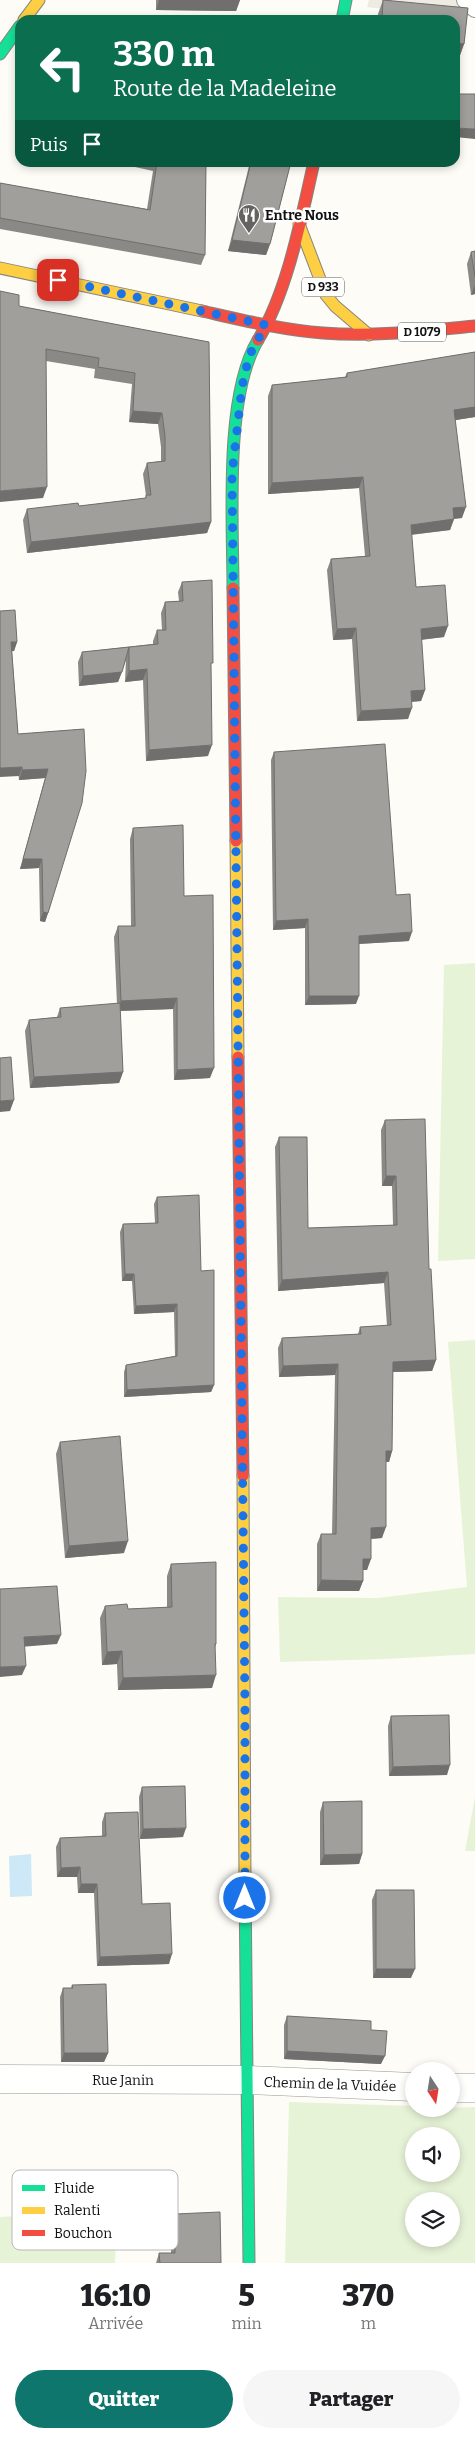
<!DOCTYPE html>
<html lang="fr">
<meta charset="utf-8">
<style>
body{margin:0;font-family:Bitter,serif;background:#f6f6f6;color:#202124;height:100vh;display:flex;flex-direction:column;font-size:19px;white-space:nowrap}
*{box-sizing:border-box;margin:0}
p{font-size:16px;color:#757577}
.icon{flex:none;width:28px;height:28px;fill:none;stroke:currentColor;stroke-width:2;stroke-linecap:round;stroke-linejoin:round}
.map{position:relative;height:2263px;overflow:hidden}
.side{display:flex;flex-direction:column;background:#fff;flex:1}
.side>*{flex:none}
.banner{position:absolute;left:15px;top:15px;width:445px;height:152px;border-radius:15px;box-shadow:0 2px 8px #0003;background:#0b6e4f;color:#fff;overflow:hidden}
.needle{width:32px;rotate:168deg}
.fabs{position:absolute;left:405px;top:2062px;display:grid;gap:10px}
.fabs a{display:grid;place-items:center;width:55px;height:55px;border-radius:50%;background:#fff;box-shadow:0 2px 8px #0003;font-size:25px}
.pin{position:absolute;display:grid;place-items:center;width:42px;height:42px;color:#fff;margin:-21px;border-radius:10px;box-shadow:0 2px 8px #0006}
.me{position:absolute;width:55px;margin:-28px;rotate:0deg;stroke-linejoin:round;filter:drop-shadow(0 0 4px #0008)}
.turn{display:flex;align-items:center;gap:18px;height:105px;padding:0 15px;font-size:22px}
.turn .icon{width:65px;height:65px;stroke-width:2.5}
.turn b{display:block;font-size:35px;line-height:42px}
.then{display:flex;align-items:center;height:48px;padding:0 15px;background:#0003;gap:10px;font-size:19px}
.eta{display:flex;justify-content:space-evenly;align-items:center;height:85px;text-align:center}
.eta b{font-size:30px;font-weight:800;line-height:35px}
.cta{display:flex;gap:10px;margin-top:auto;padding:10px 15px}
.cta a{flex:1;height:58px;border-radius:30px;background:#0f766e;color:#fff;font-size:20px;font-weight:800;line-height:58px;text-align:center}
.cta a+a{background:#f6f6f6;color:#202124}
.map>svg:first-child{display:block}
.green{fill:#e7f3d7;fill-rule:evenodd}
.plaza{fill:#edebe2}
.water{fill:#cde8f7}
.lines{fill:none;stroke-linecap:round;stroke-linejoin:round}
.lane-casing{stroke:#979795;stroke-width:18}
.street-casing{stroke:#979795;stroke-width:29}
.fast-casing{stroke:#858482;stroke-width:13}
.slow-casing{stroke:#858482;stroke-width:13}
.jam-casing{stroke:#858482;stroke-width:13}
.lane{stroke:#fffffe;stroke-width:16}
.street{stroke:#fffffe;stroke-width:28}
.fast{stroke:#16e098;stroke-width:11}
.slow{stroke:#ffcf43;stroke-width:11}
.jam{stroke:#f24e42;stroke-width:11}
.wall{fill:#8a8986}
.shaded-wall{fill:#716f6d}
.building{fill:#a19f9c;stroke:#716f6d}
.route{stroke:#1a73e8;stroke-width:9;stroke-dasharray:0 16.2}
.labels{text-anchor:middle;stroke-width:5;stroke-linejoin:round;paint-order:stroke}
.shield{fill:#fff;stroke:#585858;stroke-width:1}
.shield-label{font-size:12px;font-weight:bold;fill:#111}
.poi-label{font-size:14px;font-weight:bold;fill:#111;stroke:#fff;text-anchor:start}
.street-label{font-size:14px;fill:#111;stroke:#fff}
.key{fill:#fff;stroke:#b8b8b8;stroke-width:1}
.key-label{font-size:14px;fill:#111}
</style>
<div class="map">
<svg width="475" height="2263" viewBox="0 0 475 2263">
<rect width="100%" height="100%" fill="#fdfcf7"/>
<!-- green -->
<g class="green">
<path d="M 475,963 L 475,1259 L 438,1261 L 444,965 Z"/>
<path d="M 475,1340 L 475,1654 L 387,1659 L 280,1662 L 278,1597 L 378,1598 L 467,1587 L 448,1342 Z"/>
<path d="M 475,1797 L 475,1851 L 465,1851 Z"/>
<path d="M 289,2102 L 414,2106 L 414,2109 L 475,2107 L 475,2263 L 285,2263 ZM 451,2136 L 451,2174 L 414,2174 L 414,2136 ZM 451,2201 L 451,2239 L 414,2239 L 414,2201 Z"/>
<path d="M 117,2211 L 115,2263 L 0,2263 L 0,2217 Z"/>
</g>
<!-- plaza -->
<path class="plaza" d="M 369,0 L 463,0 L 461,19 L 367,7 Z"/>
<!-- water -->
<path class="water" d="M 31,1854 L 32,1896 L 10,1897 L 9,1856 Z"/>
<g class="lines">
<!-- lane casing -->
<g class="lane-casing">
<path id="lane" d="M 465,0 L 475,9"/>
</g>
<!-- street casing -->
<g class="street-casing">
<g id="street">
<path d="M 0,2079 L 247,2080 L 414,2087"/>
<path d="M 451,2088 L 475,2088"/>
</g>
</g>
<!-- fast casing -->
<g class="fast-casing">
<g id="fast">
<path d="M 342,20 L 346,0"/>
<path d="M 0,54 L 20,26"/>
<path d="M 233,588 C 233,522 224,396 258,340"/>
<path d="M 245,1884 L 249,2263"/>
</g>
</g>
<!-- slow casing -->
<g class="slow-casing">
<g id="slow">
<path d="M 24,20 L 39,0"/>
<path d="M 299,224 L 326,295 L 335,306 L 369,335"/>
<path d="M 0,268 L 202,311"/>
<path d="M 236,841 L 238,1057"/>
<path d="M 243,1476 L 245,1884"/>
</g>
</g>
<!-- jam casing -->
<g class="jam-casing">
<g id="jam">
<path d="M 202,311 C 242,320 282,330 323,333 C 374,337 424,331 475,326"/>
<path d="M 258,340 C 288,290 301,219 314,162"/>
<path d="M 233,588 L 236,841"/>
<path d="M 238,1057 L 243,1476"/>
</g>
</g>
<!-- lane -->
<use href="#lane" class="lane"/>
<!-- street -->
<use href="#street" class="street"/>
<!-- fast -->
<use href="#fast" class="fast"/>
<!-- slow -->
<use href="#slow" class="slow"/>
<!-- jam -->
<use href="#jam" class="jam"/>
</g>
<!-- wall -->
<g class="wall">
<path d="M 156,0 L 240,0 L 236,11 L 156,10 Z"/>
<path d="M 383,0 L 468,8 L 464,44 L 459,58 L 455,58 L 455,20 L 378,20 L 378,14 Z"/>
<path d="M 126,162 L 206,162 L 205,255 L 201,265 L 0,229 L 0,183 L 147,209 L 153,171 L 126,165 Z"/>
<path d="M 250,162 L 291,162 L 270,244 L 266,255 L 228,251 Z"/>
<path d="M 475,251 L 475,294 L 471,295 L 467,264 L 471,252 Z"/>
<path d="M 19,306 L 209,342 L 211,522 L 207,533 L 27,553 L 23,520 L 27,509 L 79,506 L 145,498 L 146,496 L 143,474 L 147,463 L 161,461 L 161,447 L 158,424 L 129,422 L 132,384 L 94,378 L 95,369 L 46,361 L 43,498 Z"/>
<path d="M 475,352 L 475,417 L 455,420 L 462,518 L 454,519 L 450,530 L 411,535 L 416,587 L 444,637 L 421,640 L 425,690 L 421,701 L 411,702 L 408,719 L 357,721 L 352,639 L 333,640 L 327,570 L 331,559 L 365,556 L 359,488 L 268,494 L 268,396 L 272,385 L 345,377 L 347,373 Z"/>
<path d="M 182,582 L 211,670 L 208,756 L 146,761 L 143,680 L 125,682 L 126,660 L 118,682 L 79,686 L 78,662 L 82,652 L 153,644 L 153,641 L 157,630 L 162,630 L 161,613 L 165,602 L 179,601 L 178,592 Z"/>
<path d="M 0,611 L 17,642 L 14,651 L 12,651 L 18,734 L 84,729 L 48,913 L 45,922 L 40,921 L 39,868 L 20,869 L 45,778 L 19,780 Z"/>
<path d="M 274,752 L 396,895 L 409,941 L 359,944 L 356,1004 L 305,1005 L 305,928 L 273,930 L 271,760 Z"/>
<path d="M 133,828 L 184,896 L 210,1078 L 174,1080 L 173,1009 L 120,1011 L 123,1072 L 119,1083 L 30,1088 L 25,1031 L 29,1020 L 57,1017 L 60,1008 L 117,1004 L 114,937 L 118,926 L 131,926 L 130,839 Z"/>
<path d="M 385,1120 L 429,1269 L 436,1360 L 432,1371 L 393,1372 L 392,1451 L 389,1462 L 386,1462 L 382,1538 L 371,1539 L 367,1570 L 363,1570 L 363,1581 L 359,1591 L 317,1591 L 317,1544 L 321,1534 L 332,1534 L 335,1375 L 279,1377 L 278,1348 L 282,1338 L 358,1334 L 360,1327 L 387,1326 L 384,1283 L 278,1291 L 275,1147 L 279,1137 L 308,1228 L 393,1225 L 392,1186 L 382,1186 L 381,1130 Z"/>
<path d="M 157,1197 L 201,1271 L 214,1385 L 211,1392 L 124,1397 L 124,1372 L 126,1365 L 175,1356 L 174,1312 L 134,1314 L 132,1281 L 122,1281 L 120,1232 L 123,1224 L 155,1223 L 154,1204 Z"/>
<path d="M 60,1442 L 124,1553 L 65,1558 L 56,1454 Z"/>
<path d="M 171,1564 L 216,1644 L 215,1648 L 212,1688 L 118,1690 L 117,1664 L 102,1665 L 100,1618 L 105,1606 L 128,1609 L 167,1607 L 167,1576 Z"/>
<path d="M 391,1716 L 447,1775 L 389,1776 L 388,1726 Z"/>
<path d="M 142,1787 L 183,1837 L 140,1839 L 139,1797 Z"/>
<path d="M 323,1802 L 362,1854 L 359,1864 L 320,1865 L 320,1812 Z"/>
<path d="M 105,1813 L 142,1904 L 169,1964 L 97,1966 L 94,1893 L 78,1893 L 77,1877 L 57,1877 L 56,1847 L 60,1838 L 102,1836 L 102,1822 Z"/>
<path d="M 376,1890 L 411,1978 L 373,1978 L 372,1900 Z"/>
<path d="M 72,1985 L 108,2053 L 104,2062 L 61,2062 L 60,1997 L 63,1988 L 71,1988 Z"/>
<path d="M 287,2016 L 371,2030 L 381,2064 L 284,2059 L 284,2025 Z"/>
<path d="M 175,2214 L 221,2263 L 156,2263 L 159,2253 L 171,2253 L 171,2224 Z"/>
</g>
<!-- shaded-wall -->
<g class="shaded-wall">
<path d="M 159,0 L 240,0 L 236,11 L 156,10 Z"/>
<path d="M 455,43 L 464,44 L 459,58 L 455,58 Z"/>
<path d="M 455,128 L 475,129 L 475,139 L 455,137 Z"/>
<path d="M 232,240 L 270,244 L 266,255 L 228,251 Z"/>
<path d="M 475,285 L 475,294 L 471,295 Z"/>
<path d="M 475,407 L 475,417 L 450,421 L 454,410 Z"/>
<path d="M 133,411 L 162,413 L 158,424 L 129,422 Z"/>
<path d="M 363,477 L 359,488 L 268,494 L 272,483 Z"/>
<path d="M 47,487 L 43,498 L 0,502 L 0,491 Z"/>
<path d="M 466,507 L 462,518 L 449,519 L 453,508 Z"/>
<path d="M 454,519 L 450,530 L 407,535 L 411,525 Z"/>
<path d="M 211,522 L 207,533 L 27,553 L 31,542 Z"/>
<path d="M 448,626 L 444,637 L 417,640 L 421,629 Z"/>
<path d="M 356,628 L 352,639 L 333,640 L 337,629 Z"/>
<path d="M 11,642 L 17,642 L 14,651 L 7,652 Z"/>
<path d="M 147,669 L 143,680 L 125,682 L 129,671 Z"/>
<path d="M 122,672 L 118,682 L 79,686 L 83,676 Z"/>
<path d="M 425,690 L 421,701 L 407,702 L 411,691 Z"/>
<path d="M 412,708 L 408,719 L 357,721 L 361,711 Z"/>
<path d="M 212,745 L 208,756 L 146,761 L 149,750 Z"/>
<path d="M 22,767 L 19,776 L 0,777 L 0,768 Z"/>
<path d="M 48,769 L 45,778 L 19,780 L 22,770 Z"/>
<path d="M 23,859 L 42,859 L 39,868 L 20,869 Z"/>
<path d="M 43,912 L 48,913 L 45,922 L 40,921 Z"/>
<path d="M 308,919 L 305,928 L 273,930 L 276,921 Z"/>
<path d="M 412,932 L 409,941 L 356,944 L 359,936 Z"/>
<path d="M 309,996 L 359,996 L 356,1004 L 305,1005 Z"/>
<path d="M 177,998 L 173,1009 L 117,1011 L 121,1001 Z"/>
<path d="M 214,1068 L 210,1078 L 174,1080 L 177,1070 Z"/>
<path d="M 123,1072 L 119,1083 L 30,1088 L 34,1077 Z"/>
<path d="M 14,1100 L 10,1111 L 0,1112 L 0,1101 Z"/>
<path d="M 386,1176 L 396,1176 L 392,1186 L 382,1186 Z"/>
<path d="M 388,1272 L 384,1283 L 278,1291 L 282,1280 Z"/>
<path d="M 125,1274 L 134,1274 L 132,1281 L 122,1281 Z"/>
<path d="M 177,1304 L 174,1312 L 134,1314 L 136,1306 Z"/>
<path d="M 436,1360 L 432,1371 L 389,1372 L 393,1362 Z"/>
<path d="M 338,1364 L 335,1375 L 279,1377 L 283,1366 Z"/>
<path d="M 214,1385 L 211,1392 L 124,1397 L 127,1390 Z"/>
<path d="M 386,1451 L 392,1451 L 389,1462 L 383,1461 Z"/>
<path d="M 386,1527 L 382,1538 L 367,1539 L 371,1528 Z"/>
<path d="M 128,1541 L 124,1553 L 65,1558 L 69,1546 Z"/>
<path d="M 363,1559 L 371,1559 L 367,1570 L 359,1570 Z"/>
<path d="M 321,1580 L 363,1581 L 359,1591 L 317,1591 Z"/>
<path d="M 61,1635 L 57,1644 L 20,1647 L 24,1637 Z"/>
<path d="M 122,1651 L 117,1664 L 102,1665 L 107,1652 Z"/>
<path d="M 26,1666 L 22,1675 L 0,1677 L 0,1667 Z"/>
<path d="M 216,1675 L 212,1688 L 118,1690 L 123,1678 Z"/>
<path d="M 450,1765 L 447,1775 L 389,1776 L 393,1767 Z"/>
<path d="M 186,1828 L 183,1837 L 140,1839 L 143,1829 Z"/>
<path d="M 362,1854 L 359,1864 L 320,1865 L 324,1855 Z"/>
<path d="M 80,1867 L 77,1877 L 57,1877 L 61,1868 Z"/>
<path d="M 81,1884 L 97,1884 L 94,1893 L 78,1893 Z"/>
<path d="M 172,1954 L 169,1964 L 97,1966 L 100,1957 Z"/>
<path d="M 376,1969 L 415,1969 L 411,1978 L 373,1978 Z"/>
<path d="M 287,2051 L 385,2056 L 381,2064 L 284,2059 Z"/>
<path d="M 64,2053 L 108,2053 L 104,2062 L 61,2062 Z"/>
</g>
<!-- building -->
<g class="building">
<path d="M 383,0 L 468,8 L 464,44 L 455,43 L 455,20 L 382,20 Z"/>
<path d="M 455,94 L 475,94 L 475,129 L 455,128 Z"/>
<path d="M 157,162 L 206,162 L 205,255 L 0,218 L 0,183 L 150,210 Z"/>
<path d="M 251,162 L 291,162 L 270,244 L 232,240 Z"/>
<path d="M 475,251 L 475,277 L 471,252 Z"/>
<path d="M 0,291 L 19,295 L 19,306 L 209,342 L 211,522 L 31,542 L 27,509 L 78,503 L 79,506 L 146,498 L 146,495 L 151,495 L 147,463 L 165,461 L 165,436 L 162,413 L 133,411 L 135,373 L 98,367 L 99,358 L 46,349 L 47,487 L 0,491 Z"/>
<path d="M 475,352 L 475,407 L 454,410 L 466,507 L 453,508 L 454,519 L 411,525 L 416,587 L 445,585 L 448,626 L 421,629 L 425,690 L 411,691 L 412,708 L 361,711 L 356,628 L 337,629 L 331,559 L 370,556 L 363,477 L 272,483 L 272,385 L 347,377 L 347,373 Z"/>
<path d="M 212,580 L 213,663 L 211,663 L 212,745 L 149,750 L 147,669 L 129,671 L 129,647 L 122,672 L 83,676 L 82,652 L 158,644 L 157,630 L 166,630 L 165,602 L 183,601 L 182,582 Z"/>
<path d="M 15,610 L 17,642 L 11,642 L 18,734 L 84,729 L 86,771 L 82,803 L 48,913 L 43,912 L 42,859 L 23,859 L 48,769 L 22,770 L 22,767 L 0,768 L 0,611 Z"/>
<path d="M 385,744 L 396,895 L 410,894 L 412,932 L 359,936 L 359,996 L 309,996 L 308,919 L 276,921 L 274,752 Z"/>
<path d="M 183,825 L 184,896 L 213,895 L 214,1068 L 177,1070 L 177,998 L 121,1001 L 118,926 L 135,926 L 133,828 Z"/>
<path d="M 120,1003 L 123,1072 L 34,1077 L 29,1020 L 61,1017 L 60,1008 Z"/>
<path d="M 11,1057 L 14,1100 L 0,1101 L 0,1058 Z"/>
<path d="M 425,1119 L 429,1269 L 431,1269 L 436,1360 L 393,1362 L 392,1451 L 386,1451 L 386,1527 L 371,1528 L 371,1559 L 363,1559 L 363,1581 L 321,1580 L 321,1534 L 336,1534 L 338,1364 L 283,1366 L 282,1338 L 361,1334 L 360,1327 L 391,1325 L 388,1272 L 282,1280 L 279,1137 L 307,1137 L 308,1228 L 397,1225 L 396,1176 L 386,1176 L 385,1120 Z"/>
<path d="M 199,1195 L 201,1271 L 214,1270 L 214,1385 L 127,1390 L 126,1365 L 177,1356 L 177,1304 L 136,1306 L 134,1274 L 125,1274 L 123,1224 L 158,1223 L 157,1197 Z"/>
<path d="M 120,1436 L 128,1541 L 69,1546 L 60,1442 Z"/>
<path d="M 216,1562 L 216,1644 L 215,1644 L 216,1675 L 123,1678 L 122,1651 L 107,1652 L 105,1606 L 127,1604 L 128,1609 L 172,1607 L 171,1564 Z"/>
<path d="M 57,1586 L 61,1635 L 24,1637 L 26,1666 L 0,1667 L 0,1589 Z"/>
<path d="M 449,1715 L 450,1765 L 393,1767 L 391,1716 Z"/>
<path d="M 185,1786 L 186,1828 L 143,1829 L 142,1787 Z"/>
<path d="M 362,1801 L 362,1854 L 324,1855 L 323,1802 Z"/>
<path d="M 138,1812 L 142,1904 L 170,1903 L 172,1954 L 100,1957 L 97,1884 L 81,1884 L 80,1867 L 61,1868 L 60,1838 L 106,1836 L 105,1813 Z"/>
<path d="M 376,1890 L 414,1890 L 415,1969 L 376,1969 Z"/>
<path d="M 106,1984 L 108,2053 L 64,2053 L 63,1988 L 73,1988 L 72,1985 Z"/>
<path d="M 287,2016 L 371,2021 L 371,2030 L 387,2031 L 385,2056 L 287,2051 Z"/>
<path d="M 220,2212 L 221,2263 L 160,2263 L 159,2253 L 175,2253 L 175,2214 Z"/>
</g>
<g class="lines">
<!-- route -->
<path class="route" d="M 58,280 L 266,325 L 249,356 L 242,387 L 232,474 L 245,1706 L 245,1898"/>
</g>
<!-- icons -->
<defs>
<g id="restaurant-pin" transform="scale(1.125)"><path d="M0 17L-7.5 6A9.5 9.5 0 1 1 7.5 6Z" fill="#646362" stroke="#fff"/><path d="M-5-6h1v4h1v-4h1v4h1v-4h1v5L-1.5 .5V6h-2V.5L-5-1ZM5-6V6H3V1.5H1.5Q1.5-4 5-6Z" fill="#fff"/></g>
</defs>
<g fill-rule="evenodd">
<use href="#restaurant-pin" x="249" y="215"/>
</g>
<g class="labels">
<!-- shield labels -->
<g class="shield">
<rect x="302" y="277.5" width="42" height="19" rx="4"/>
<rect x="398" y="322.5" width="48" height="19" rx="4"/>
</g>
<g class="shield-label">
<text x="323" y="291">D 933</text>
<text x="422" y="336">D 1079</text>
</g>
<!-- poi labels -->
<g class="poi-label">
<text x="265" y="220">Entre Nous</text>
</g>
<!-- street labels -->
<g class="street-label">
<text x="123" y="2085">Rue Janin</text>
<text transform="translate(330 2084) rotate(2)" y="5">Chemin de la Vuidée</text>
</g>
</g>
<!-- legend -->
<rect x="12" y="2170" width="166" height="80" rx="8" class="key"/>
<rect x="22" y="2185" width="23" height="6" fill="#16e098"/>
<rect x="22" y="2207" width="23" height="7" fill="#ffcf43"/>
<rect x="22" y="2230" width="23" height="6" fill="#f24e42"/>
<g class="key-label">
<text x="54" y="2193">Fluide</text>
<text x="54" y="2215">Ralenti</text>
<text x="54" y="2238">Bouchon</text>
</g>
</svg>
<div class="fabs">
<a><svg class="needle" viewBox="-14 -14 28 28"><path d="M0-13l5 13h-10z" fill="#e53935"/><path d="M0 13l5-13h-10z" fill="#757577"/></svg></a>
<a><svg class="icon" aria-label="sound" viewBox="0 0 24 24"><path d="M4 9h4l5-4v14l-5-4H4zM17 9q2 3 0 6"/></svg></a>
<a><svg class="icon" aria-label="layers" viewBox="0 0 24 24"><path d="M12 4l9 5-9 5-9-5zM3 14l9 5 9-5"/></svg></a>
</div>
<div class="pin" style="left:58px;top:280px;background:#d93025"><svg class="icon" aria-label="arrive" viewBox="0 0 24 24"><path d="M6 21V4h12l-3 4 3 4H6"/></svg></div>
<svg class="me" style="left:245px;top:1898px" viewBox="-20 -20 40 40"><circle r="17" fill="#1a73e8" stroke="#fff" stroke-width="3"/><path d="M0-11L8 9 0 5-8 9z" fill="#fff"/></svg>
<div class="banner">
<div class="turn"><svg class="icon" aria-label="left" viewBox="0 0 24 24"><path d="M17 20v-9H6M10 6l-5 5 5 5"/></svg><div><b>330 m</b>Route de la Madeleine</div></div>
<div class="then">Puis<svg class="icon" aria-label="arrive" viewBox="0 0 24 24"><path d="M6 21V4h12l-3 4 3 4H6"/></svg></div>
</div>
</div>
<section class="side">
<div class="eta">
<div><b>16:10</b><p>Arrivée</p></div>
<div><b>5</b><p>min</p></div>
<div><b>370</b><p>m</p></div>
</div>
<div class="cta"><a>Quitter</a><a>Partager</a></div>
</section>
